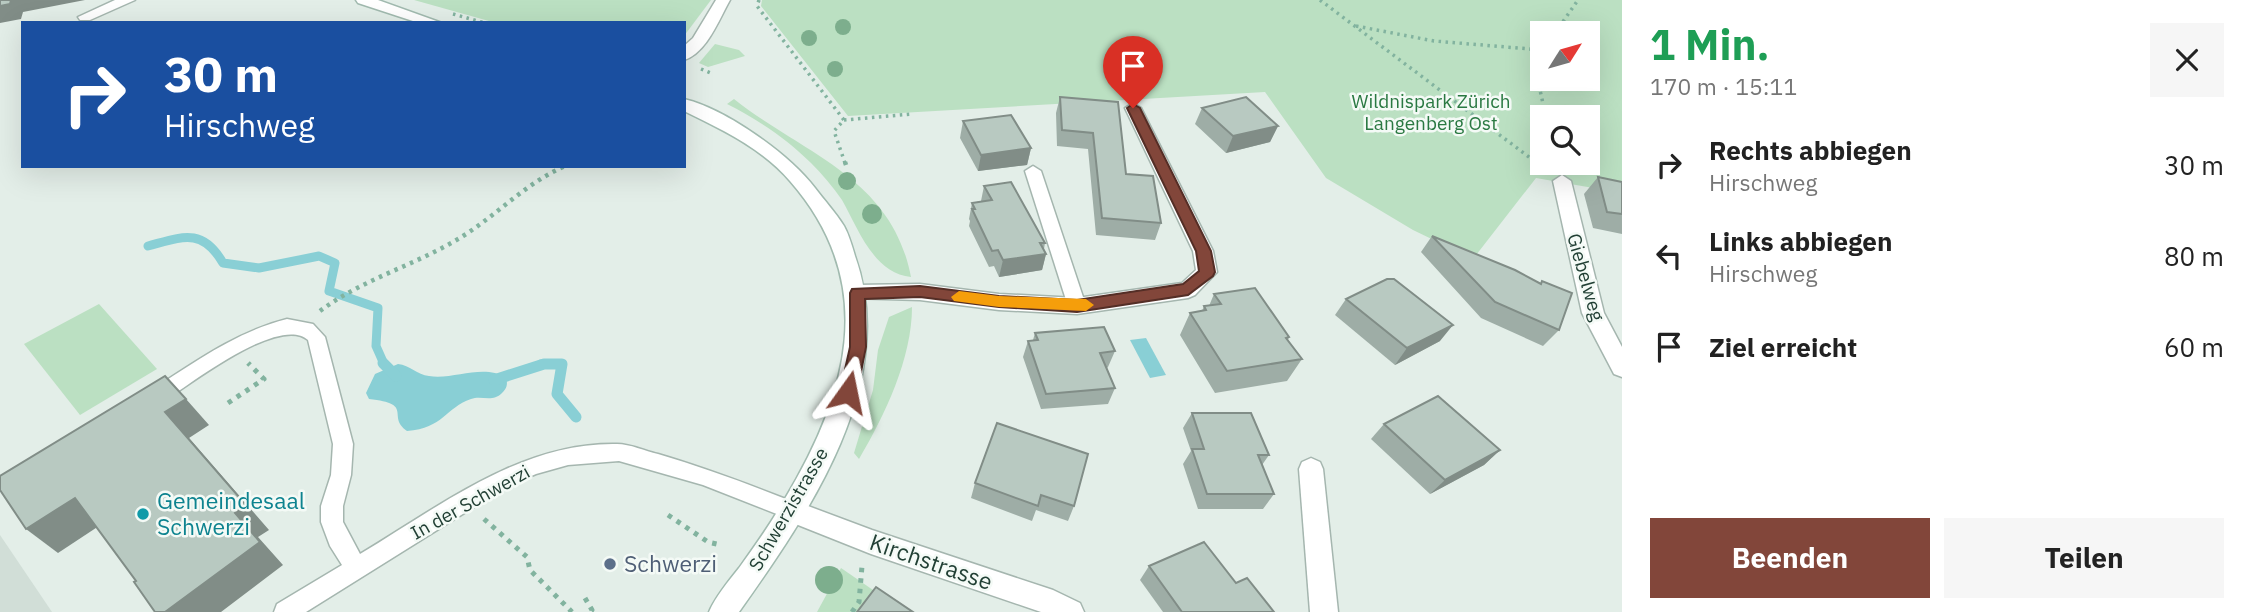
<!DOCTYPE html>
<html lang="de">
<meta charset="utf-8">
<style>
body{margin:0;font-family:"IBM Plex Sans",sans-serif;background:#f6f6f6;color:#222;height:100vh;display:flex;flex-direction:column;font-size:26px;white-space:nowrap}
*{box-sizing:border-box;margin:0}
p{font-size:23px;color:#767676}
.icon{flex:none;width:38px;height:38px;fill:none;stroke:currentColor;stroke-width:2;stroke-linecap:round;stroke-linejoin:round}
.map{position:relative;flex:1;overflow:hidden}
.drawer{display:flex;flex-direction:column;background:#fff;width:630px}
.drawer>*{flex:none}
.top-card{position:absolute;left:21px;top:21px;width:665px;height:147px;border-radius:0px;box-shadow:0 7px 28px #0002;background:#1a4fa0;color:#fff;overflow:hidden}
.needle{width:46px;rotate:53deg}
.controls{position:absolute;left:1530px;top:21px;display:grid;gap:14px}
.controls a{display:grid;place-items:center;width:70px;height:70px;border-radius:0px;background:#fff;box-shadow:0 7px 28px #0002;font-size:35px}
.pin{position:absolute;display:grid;place-items:center;width:60px;height:60px;color:#fff;margin:-72px -30px;border-radius:50% 50% 50% 0;rotate:-45deg;box-shadow:0 0 7px #0007}
.pin .icon{rotate:45deg}
.me{position:absolute;width:77px;margin:-38px;rotate:12deg;stroke-linejoin:round;filter:drop-shadow(0 0 5px #0008)}
.turn{display:flex;align-items:center;gap:24px;height:147px;padding:0 28px;font-size:32px}
.turn .icon{width:91px;height:91px;stroke-width:2.5}
.turn b{display:block;font-size:49px;line-height:60px}
.round{display:grid;place-items:center;flex:none;width:74px;height:74px;border-radius:0px;background:#f6f6f6}
.head{display:flex;align-items:center;justify-content:space-between;height:119px;padding:0 28px}
h1{font-size:42px;font-weight:800;line-height:52px;color:#1e9e55}
.action{display:flex;gap:14px;margin-top:auto;padding:14px 28px}
.action a{flex:1;height:80px;border-radius:0px;background:#82463a;color:#fff;font-size:28px;font-weight:800;line-height:80px;text-align:center}
.action a+a{background:#f6f6f6;color:#222}
ul{padding:0;list-style:none}
li{display:flex;align-items:center;gap:21px;height:91px;padding:0 28px}
li div{flex:1}
li b{display:block;font-size:26px}
li em{font-style:normal}
main{display:flex;flex:1;min-height:0}
.map>svg:first-child{display:block}
.built{fill:#d1ded7}
.green{fill:#bbe0c2;fill-rule:evenodd}
.water{fill:#89cfd5}
.lines{fill:none;stroke-linecap:round;stroke-linejoin:round}
.stream-far1{stroke:#89cfd5;stroke-width:9}
.stream{stroke:#89cfd5;stroke-width:11}
.lane-casing{stroke:#a5b6af;stroke-width:3}
.street-casing{stroke:#a5b6af;stroke-width:3}
.secondary-casing{stroke:#a1baaf;stroke-width:3}
.path-far2{stroke:#82b39f;stroke-width:3.5;stroke-dasharray:2.5 4.5;stroke-linecap:butt}
.path-far1{stroke:#82b39f;stroke-width:4.5;stroke-dasharray:3.5 5;stroke-linecap:butt}
.path{stroke:#82b39f;stroke-width:5;stroke-dasharray:4.5 6;stroke-linecap:butt}
.lane{fill:#fff;fill-rule:evenodd}
.street{fill:#fff;fill-rule:evenodd}
.secondary{fill:#fff;fill-rule:evenodd}
.tree{fill:#7dae8d}
.wall{fill:#9eada6}
.shaded-wall{fill:#818d87}
.building{fill:#b8c9c1;stroke:#818d87;stroke-width:2}
.route{fill:#82463a;stroke:#542e26;stroke-width:2}
.slow{fill:#f59e0b}
.culture-dot{fill:#0f9aa8;stroke:#f4faf6;stroke-width:2.5}
.service-dot{fill:#5c6f8a;stroke:#f4faf6;stroke-width:2.5}
.labels{text-anchor:middle;stroke-width:5;stroke-linejoin:round;paint-order:stroke}
.park-label{font-size:19px;fill:#2a7942;stroke:#f4faf6}
.street-label{font-size:19px;fill:#224035;stroke:#f4faf6}
.near-culture-label{font-size:23px;fill:#0d838f;stroke:#f4faf6;text-anchor:start}
.near-street-label{font-size:23px;fill:#224035;stroke:#f4faf6}
.near-service-label{font-size:23px;fill:#4e5e75;stroke:#f4faf6;text-anchor:start}
</style>
<main>
<div class="map">
<svg width="1622" height="612" viewBox="0 0 1622 612">
<rect width="100%" height="100%" fill="#e3eee8"/>
<!-- built -->
<path class="built" d="M 0,535 L 52,612 L 0,612 Z"/>
<!-- green -->
<g class="green">
<path d="M 414,0 L 711,0 L 684,36 L 684,23 L 496,23 Z"/>
<path d="M 762,0 L 1622,0 L 1622,193 L 1536,178 L 1473,259 L 1413,230 L 1326,178 L 1265,92 L 848,116 L 761,6 ZM 1542,33 L 1587,33 L 1587,79 L 1542,79 ZM 1542,117 L 1587,117 L 1587,163 L 1542,163 Z"/>
<path d="M 715,44 L 739,50 L 745,56 L 708,67 L 699,63 Z"/>
<path d="M 734,99 C 803,154 892,177 911,277 C 873,273 858,228 842,200 C 833,187 822,174 811,163 C 787,139 757,119 727,104 Z"/>
<path d="M 99,304 L 157,369 L 80,415 L 24,344 Z"/>
<path d="M 912,307 C 912,358 885,415 859,459 L 854,453 L 873,390 L 878,350 L 889,317 Z"/>
<path d="M 841,568 L 905,612 L 817,612 Z"/>
</g>
<!-- water -->
<g class="water">
<path d="M 1146,338 L 1166,375 L 1150,378 L 1130,340 Z"/>
<path d="M 398,364 C 410,365 417,375 429,376 C 454,380 484,363 506,378 C 508,384 507,388 502,393 C 492,403 482,395 471,399 C 445,408 444,428 407,431 C 386,416 415,404 369,399 L 366,393 L 375,374 Z"/>
</g>
<g class="lines">
<!-- stream-far1 -->
<g class="stream-far1">
<path d="M 148,246 C 182,237 202,227 223,263 L 259,268 L 319,256 L 335,263 L 329,291 L 378,308 L 376,346 L 384,364"/>
<path d="M 541,364 L 562,364"/>
</g>
<!-- stream -->
<g class="stream">
<path d="M 383,363 L 396,376"/>
<path d="M 494,380 L 544,364 L 562,364 L 557,394 L 576,417"/>
</g>
<!-- lane casing -->
<g class="lane-casing">
<g id="lane">
<path d="M 1033,166 L 1041,171 L 1086,306 L 1083,311 L 1071,311 L 1068,306 L 1025,171 Z"/>
<path d="M 287,319 L 313,324 L 325,337 L 353,444 L 351,475 L 343,506 L 343,522 L 360,554 C 439,507 520,442 617,444 C 630,444 645,451 658,454 C 706,468 753,486 799,504 L 803,511 L 799,518 L 792,520 L 703,485 L 619,461 L 568,465 L 536,474 L 506,487 L 306,612 L 274,612 L 277,604 L 342,565 L 330,546 L 321,522 L 321,506 L 331,475 L 333,444 L 308,340 C 279,314 188,386 161,403 L 154,406 L 147,403 L 144,398 L 147,393 C 192,364 235,332 287,319 Z"/>
</g>
</g>
<!-- street casing -->
<g class="street-casing">
<g id="street">
<path d="M 115,0 L 135,0 L 90,20 L 80,20 L 78,17 Z"/>
<path d="M 716,0 L 730,0 C 719,19 707,53 684,60 L 684,46 L 693,38 Z"/>
<path d="M 1133,103 L 1141,108 L 1213,251 L 1217,272 L 1195,295 L 1188,298 L 1077,314 L 999,310 L 920,300 L 850,298 L 847,293 L 850,288 L 857,285 L 920,284 L 999,294 L 1077,298 L 1182,283 L 1196,270 L 1193,251 L 1125,108 Z"/>
<path d="M 1562,175 L 1571,181 L 1604,313 L 1622,347 L 1622,377 L 1614,374 L 1582,313 L 1553,181 Z"/>
<path d="M 1311,458 L 1320,462 L 1323,469 L 1338,612 L 1310,612 L 1299,469 L 1302,462 Z"/>
<path d="M 792,500 L 872,530 L 1053,590 L 1080,603 L 1084,612 L 1041,612 L 871,554 L 783,519 L 779,511 L 783,503 Z"/>
</g>
</g>
<!-- secondary casing -->
<g class="secondary-casing">
<g id="secondary">
<path d="M 356,0 L 378,0 L 442,23 L 419,23 L 358,3 Z"/>
<path d="M 684,99 C 726,109 789,154 815,188 C 824,200 836,213 844,226 C 849,235 852,246 855,256 C 900,382 809,513 739,612 L 709,612 C 716,596 728,582 739,568 C 754,547 770,525 783,502 C 848,395 880,284 790,181 C 763,149 721,129 684,111 Z"/>
</g>
</g>
<!-- path-far2 -->
<g class="path-far2">
<path d="M 759,0 L 757,6 L 844,120 L 834,131 L 845,163"/>
<path d="M 1320,0 L 1537,163"/>
<path d="M 453,14 L 485,23"/>
<path d="M 1356,26 L 1434,41 L 1542,50"/>
<path d="M 1555,33 L 1578,0"/>
<path d="M 1542,64 L 1540,90 L 1546,117"/>
<path d="M 701,69 L 713,74"/>
<path d="M 844,120 L 912,114"/>
</g>
<!-- path-far1 -->
<g class="path-far1">
<path d="M 845,162 L 846,165"/>
<path d="M 1535,162 L 1546,170"/>
<path d="M 320,311 C 364,278 417,265 463,236 C 498,214 526,183 565,166"/>
</g>
<!-- path -->
<g class="path">
<path d="M 228,403 L 264,379 L 248,363"/>
<path d="M 668,515 L 708,542 L 721,545"/>
<path d="M 484,519 L 527,557 L 530,570 L 572,612"/>
<path d="M 585,598 L 592,610 L 590,612"/>
<path d="M 852,612 L 859,602 L 862,566"/>
</g>
<!-- lane -->
<use href="#lane" class="lane"/>
<!-- street -->
<use href="#street" class="street"/>
<!-- secondary -->
<use href="#secondary" class="secondary"/>
</g>
<!-- trees -->
<g class="tree">
<circle cx="843" cy="27" r="8"/>
<circle cx="809" cy="38" r="8"/>
<circle cx="835" cy="69" r="8"/>
<circle cx="847" cy="181" r="9"/>
<circle cx="872" cy="214" r="10"/>
<circle cx="829" cy="580" r="14"/>
</g>
<!-- wall -->
<g class="wall">
<path d="M 1060,97 L 1118,102 L 1126,174 L 1161,223 L 1155,240 L 1096,235 L 1088,149 L 1057,146 L 1056,113 Z"/>
<path d="M 1202,108 L 1278,126 L 1270,142 L 1226,153 L 1195,124 Z"/>
<path d="M 963,121 L 1031,148 L 1027,165 L 978,171 L 960,138 Z"/>
<path d="M 1598,177 L 1622,182 L 1622,234 L 1593,228 L 1584,194 Z"/>
<path d="M 984,186 L 1045,243 L 1044,249 L 1046,254 L 1042,270 L 999,277 L 994,266 L 989,267 L 969,226 L 970,221 L 969,219 L 972,203 L 981,201 Z"/>
<path d="M 1432,236 L 1540,284 L 1542,281 L 1559,330 L 1543,346 L 1481,318 L 1421,252 Z"/>
<path d="M 1214,294 L 1289,337 L 1288,340 L 1302,359 L 1287,381 L 1215,393 L 1180,335 L 1190,313 L 1202,311 L 1204,306 L 1209,306 Z"/>
<path d="M 1346,299 L 1440,341 L 1395,365 L 1335,315 Z"/>
<path d="M 1035,333 L 1115,351 L 1108,367 L 1107,368 L 1115,388 L 1108,404 L 1041,409 L 1023,357 L 1028,341 L 1033,340 Z"/>
<path d="M 1192,413 L 1269,455 L 1262,465 L 1274,494 L 1263,509 L 1198,509 L 1183,464 L 1191,451 L 1183,428 Z"/>
<path d="M 997,423 L 1074,506 L 1068,521 L 1036,510 L 1032,521 L 971,498 L 975,483 Z"/>
<path d="M 1384,424 L 1500,450 L 1484,465 L 1430,494 L 1371,439 Z"/>
<path d="M 1149,566 L 1236,583 L 1274,612 L 1163,612 L 1140,580 Z"/>
</g>
<!-- shaded-wall -->
<g class="shaded-wall">
<path d="M 11,0 L 85,0 L 23,12 L 21,19 L 0,23 L 0,6 Z"/>
<path d="M 1278,126 L 1270,142 L 1226,153 L 1233,136 Z"/>
<path d="M 1031,148 L 1027,165 L 978,171 L 981,155 Z"/>
<path d="M 1046,254 L 1042,270 L 999,277 L 1003,260 Z"/>
<path d="M 1453,325 L 1440,341 L 1395,365 L 1407,348 Z"/>
<path d="M 186,399 L 209,425 L 189,438 L 269,530 L 258,537 L 283,565 L 221,612 L 165,612 L 235,513 L 165,412 Z"/>
<path d="M 1500,450 L 1484,465 L 1430,494 L 1445,480 Z"/>
<path d="M 75,498 L 105,522 L 58,553 L 26,529 Z"/>
</g>
<!-- building -->
<g class="building">
<path d="M 0,0 L 11,0 L 10,4 L 0,6 Z"/>
<path d="M 1060,97 L 1118,102 L 1126,174 L 1153,176 L 1161,223 L 1102,218 L 1093,133 L 1062,130 Z"/>
<path d="M 1246,97 L 1278,126 L 1233,136 L 1202,108 Z"/>
<path d="M 1011,115 L 1031,148 L 981,155 L 963,121 Z"/>
<path d="M 1598,177 L 1622,182 L 1622,214 L 1607,212 Z"/>
<path d="M 1011,182 L 1045,243 L 1040,243 L 1046,254 L 1003,260 L 998,250 L 992,251 L 972,209 L 975,209 L 972,203 L 992,200 L 984,186 Z"/>
<path d="M 1432,236 L 1515,270 L 1541,284 L 1542,281 L 1572,293 L 1559,330 L 1495,302 Z"/>
<path d="M 1387,279 L 1394,279 L 1453,325 L 1407,348 L 1346,299 Z"/>
<path d="M 1255,288 L 1289,337 L 1286,338 L 1302,359 L 1227,371 L 1190,313 L 1206,310 L 1204,306 L 1221,304 L 1214,294 Z"/>
<path d="M 1104,327 L 1115,351 L 1100,353 L 1115,388 L 1046,394 L 1028,341 L 1038,340 L 1035,333 Z"/>
<path d="M 165,376 L 186,399 L 165,412 L 246,505 L 235,513 L 260,542 L 165,612 L 155,612 L 134,582 L 136,581 L 75,498 L 26,529 L 0,490 L 0,476 Z"/>
<path d="M 1438,396 L 1500,450 L 1445,480 L 1384,424 Z"/>
<path d="M 1192,413 L 1251,413 L 1269,455 L 1258,455 L 1274,494 L 1207,494 L 1192,449 L 1204,449 Z"/>
<path d="M 997,423 L 1088,454 L 1074,506 L 1041,495 L 1038,506 L 975,483 Z"/>
<path d="M 1204,542 L 1236,583 L 1247,578 L 1274,612 L 1182,612 L 1149,566 Z"/>
<path d="M 876,587 L 913,612 L 857,612 Z"/>
</g>
<!-- route -->
<path class="route" d="M 1133,104 L 1140,108 L 1211,251 L 1215,272 L 1213,276 L 1188,295 L 1077,312 L 999,307 L 920,297 L 865,299 L 866,347 L 857,392 L 855,397 L 842,397 L 840,392 L 850,347 L 850,293 L 852,289 L 920,286 L 999,296 L 1077,300 L 1183,284 L 1199,271 L 1196,251 L 1127,108 Z"/>
<!-- slow -->
<path class="slow" d="M 959,291 L 999,296 L 1086,299 L 1094,305 L 1086,311 L 999,307 L 954,301 L 951,297 Z"/>
<!-- markers -->
<circle class="culture-dot" cx="143" cy="514" r="7"/>
<circle class="service-dot" cx="610" cy="564" r="7"/>
<g class="labels">
<!-- park labels -->
<g class="park-label">
<text x="1431" y="108">Wildnispark Zürich<tspan x="1431" dy="22">Langenberg Ost</tspan></text>
</g>
<!-- street labels -->
<g class="street-label">
<text transform="translate(1586 277) rotate(74)" y="7">Giebelweg</text>
<text transform="translate(470 502) rotate(-29)" y="7">In der Schwerzi</text>
<text transform="translate(788 509) rotate(-60)" y="7">Schwerzistrasse</text>
</g>
<!-- near-culture labels -->
<g class="near-culture-label">
<text x="157" y="509">Gemeindesaal<tspan x="157" dy="26">Schwerzi</tspan></text>
</g>
<!-- near-street labels -->
<g class="near-street-label">
<text transform="translate(931 562) rotate(19)" y="8">Kirchstrasse</text>
</g>
<!-- near-service labels -->
<g class="near-service-label">
<text x="624" y="572">Schwerzi</text>
</g>
</g>
</svg>
<div class="controls">
<a><svg class="needle" viewBox="-14 -14 28 28"><path d="M0-13l5 13h-10z" fill="#e53935"/><path d="M0 13l5-13h-10z" fill="#767676"/></svg></a>
<a><svg class="icon" aria-label="search" viewBox="0 0 24 24"><circle cx="10" cy="10" r="6"/><path d="M15 15l6 6"/></svg></a>
</div>
<div class="pin" style="left:1133px;top:108px;background:#d93025"><svg class="icon" aria-label="arrive" viewBox="0 0 24 24"><path d="M6 21V4h12l-3 4 3 4H6"/></svg></div>
<svg class="me" style="left:848px;top:392px" viewBox="-20 -20 40 40"><path d="M0-17L14 15 0 8-14 15z" fill="#82463a" stroke="#fff" stroke-width="4"/></svg>
<div class="top-card">
<div class="turn"><svg class="icon" aria-label="right" viewBox="0 0 24 24"><path d="M7 20v-9h11M14 6l5 5-5 5"/></svg><div><b>30 m</b>Hirschweg</div></div>
</div>
</div>
<section class="drawer">
<div class="head"><div><h1>1 Min.</h1><p>170 m · 15:11</p></div><a class="round"><svg class="icon" aria-label="close" viewBox="0 0 24 24"><path d="M6 6l12 12M18 6L6 18"/></svg></a></div>
<ul>
<li><svg class="icon" aria-label="right" viewBox="0 0 24 24"><path d="M7 20v-9h11M14 6l5 5-5 5"/></svg><div><b>Rechts abbiegen</b><p>Hirschweg</p></div><em>30 m</em></li>
<li><svg class="icon" aria-label="left" viewBox="0 0 24 24"><path d="M17 20v-9H6M10 6l-5 5 5 5"/></svg><div><b>Links abbiegen</b><p>Hirschweg</p></div><em>80 m</em></li>
<li><svg class="icon" aria-label="arrive" viewBox="0 0 24 24"><path d="M6 21V4h12l-3 4 3 4H6"/></svg><div><b>Ziel erreicht</b></div><em>60 m</em></li>
</ul>
<div class="action"><a>Beenden</a><a>Teilen</a></div>
</section>
</main>
